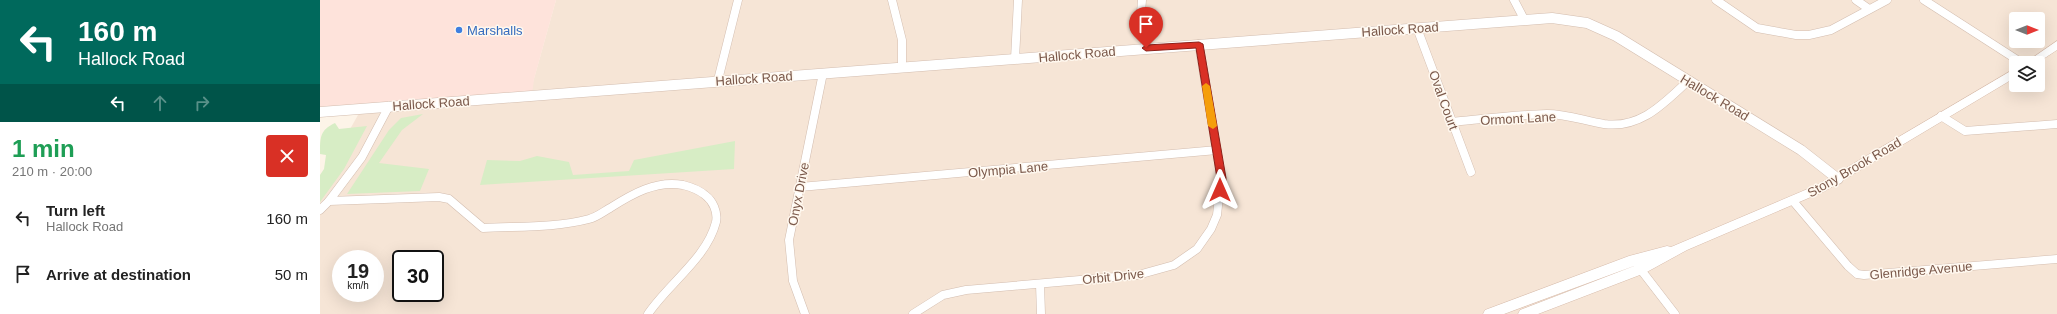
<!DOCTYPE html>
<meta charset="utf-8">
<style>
body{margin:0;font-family:Helvetica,sans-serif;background:#f2f2f2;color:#222;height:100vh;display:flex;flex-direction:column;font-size:15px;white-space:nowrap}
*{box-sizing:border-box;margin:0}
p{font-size:13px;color:#767676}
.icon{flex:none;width:22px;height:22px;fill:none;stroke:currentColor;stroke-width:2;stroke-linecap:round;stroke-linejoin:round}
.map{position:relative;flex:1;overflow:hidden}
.drawer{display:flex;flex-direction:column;background:#fff;width:320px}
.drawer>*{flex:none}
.hud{background:#00695c;color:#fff;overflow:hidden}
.needle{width:26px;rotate:90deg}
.fabs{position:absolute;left:1689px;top:12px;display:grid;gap:8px}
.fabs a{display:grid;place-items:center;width:36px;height:36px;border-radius:4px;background:#fff;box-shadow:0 4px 16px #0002;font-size:20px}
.speed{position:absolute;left:12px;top:250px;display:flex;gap:8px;font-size:20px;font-weight:700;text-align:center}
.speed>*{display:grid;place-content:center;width:52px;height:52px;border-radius:50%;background:#fff;box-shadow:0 4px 16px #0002;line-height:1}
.speed small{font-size:10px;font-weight:400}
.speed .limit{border:2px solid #111;border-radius:6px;background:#fff;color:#111}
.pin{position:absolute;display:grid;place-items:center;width:34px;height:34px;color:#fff;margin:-41px -17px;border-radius:50% 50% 50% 0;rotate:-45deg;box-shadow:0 0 4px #0007}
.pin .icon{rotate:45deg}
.me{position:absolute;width:44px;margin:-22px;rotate:0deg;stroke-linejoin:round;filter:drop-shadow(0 0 3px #0008)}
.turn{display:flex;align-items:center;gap:14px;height:84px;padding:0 12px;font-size:18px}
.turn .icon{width:52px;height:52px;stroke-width:2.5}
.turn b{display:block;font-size:28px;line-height:34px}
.lanes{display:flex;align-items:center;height:38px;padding:0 12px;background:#0003;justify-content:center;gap:20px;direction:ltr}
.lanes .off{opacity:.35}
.round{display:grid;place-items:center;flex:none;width:42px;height:42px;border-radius:4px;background:#f2f2f2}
.overview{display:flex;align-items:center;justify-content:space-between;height:68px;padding:0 12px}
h1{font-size:24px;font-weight:700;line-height:30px;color:#1e9e55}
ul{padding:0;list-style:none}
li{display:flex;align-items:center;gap:12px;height:56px;padding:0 12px}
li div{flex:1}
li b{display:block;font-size:15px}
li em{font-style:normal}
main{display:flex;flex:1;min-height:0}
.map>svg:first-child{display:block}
.residential{fill:#f6e5d6;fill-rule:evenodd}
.commercial{fill:#fee3db}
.green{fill:#d7edc5}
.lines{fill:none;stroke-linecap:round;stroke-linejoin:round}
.minor-casing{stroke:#d3bdaf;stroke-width:9}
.tertiary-casing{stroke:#d3bdaf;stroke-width:11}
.secondary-casing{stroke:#d7bcac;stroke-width:1}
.minor{stroke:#fff;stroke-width:8}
.tertiary{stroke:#fff;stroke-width:10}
.secondary{fill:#fff;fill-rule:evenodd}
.route{fill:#d93025;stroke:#8d1f18}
.slow{fill:#f59e0b}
.shop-dot{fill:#3f7fe0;stroke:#fff8ef;stroke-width:1.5}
.labels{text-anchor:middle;stroke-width:3;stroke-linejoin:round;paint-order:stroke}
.street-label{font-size:13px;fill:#7a584a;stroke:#fff8ef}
.shop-label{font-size:13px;fill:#366cbe;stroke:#fff8ef;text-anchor:start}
</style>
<main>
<section class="drawer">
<div class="hud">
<div class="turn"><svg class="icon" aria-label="left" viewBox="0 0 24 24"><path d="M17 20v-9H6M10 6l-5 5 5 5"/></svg><div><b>160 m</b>Hallock Road</div></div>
<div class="lanes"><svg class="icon" aria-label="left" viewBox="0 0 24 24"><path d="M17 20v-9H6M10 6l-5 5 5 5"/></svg><svg class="icon off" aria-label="ahead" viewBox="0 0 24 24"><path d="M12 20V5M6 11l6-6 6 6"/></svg><svg class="icon off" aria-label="right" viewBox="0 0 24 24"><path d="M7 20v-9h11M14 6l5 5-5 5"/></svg></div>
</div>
<div class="overview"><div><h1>1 min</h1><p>210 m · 20:00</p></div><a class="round" style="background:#d93025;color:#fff"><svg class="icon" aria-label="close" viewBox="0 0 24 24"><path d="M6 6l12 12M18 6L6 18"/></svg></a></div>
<ul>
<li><svg class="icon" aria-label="left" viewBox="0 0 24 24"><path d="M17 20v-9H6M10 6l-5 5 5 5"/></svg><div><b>Turn left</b><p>Hallock Road</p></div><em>160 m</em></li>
<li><svg class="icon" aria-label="arrive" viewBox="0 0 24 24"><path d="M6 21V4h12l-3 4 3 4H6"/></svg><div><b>Arrive at destination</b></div><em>50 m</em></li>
</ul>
</section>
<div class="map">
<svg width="1737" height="314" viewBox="0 0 1737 314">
<rect width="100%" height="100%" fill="#fdf4e8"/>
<!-- residential -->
<path class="residential" d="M 236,0 L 1737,0 L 1737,314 L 0,314 L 0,182 L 42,108 L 210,93 ZM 1696,19 L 1718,19 L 1718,41 L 1696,41 ZM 1696,63 L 1718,63 L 1718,85 L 1696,85 ZM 21,259 L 55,259 L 55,293 L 21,293 ZM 81,259 L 115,259 L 115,293 L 81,293 Z"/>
<!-- commercial -->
<path class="commercial" d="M 0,0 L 236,0 L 214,79 L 212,95 L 0,112 Z"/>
<!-- green -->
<g class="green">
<path d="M 103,114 L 82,130 L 59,163 L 109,169 L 100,191 L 27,194 L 69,130 L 81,118 Z"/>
<path d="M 15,123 L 19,129 L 47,126 L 24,169 L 0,202 L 0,175 L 4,169 L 6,155 L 0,154 C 0,137 0,130 15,123 Z"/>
<path d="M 415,141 L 414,169 L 160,185 L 167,160 L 200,161 L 217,156 L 249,162 L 253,175 L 309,171 L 314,160 Z"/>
</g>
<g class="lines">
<!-- minor casing -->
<g class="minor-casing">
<g id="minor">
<path d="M 572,0 L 582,40 L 582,67"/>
<path d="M 822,0 L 821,13 L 826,48"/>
<path d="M 1194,0 L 1204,19"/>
<path d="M 1396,0 L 1437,28 L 1476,35 L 1489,35 L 1511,30 L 1567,0"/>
<path d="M 1536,0 L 1549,9"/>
<path d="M 1604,0 L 1702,63"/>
<path d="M 1097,28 L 1151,172"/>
<path d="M 695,59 L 698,0"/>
<path d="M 398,80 L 418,0"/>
<path d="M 1621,116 L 1645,131 L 1737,124"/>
<path d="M 1132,122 C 1163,119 1195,115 1227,114 C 1247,114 1265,121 1284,124 C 1321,129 1344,103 1368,81"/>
<path d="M 480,187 L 897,150"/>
<path d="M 9,201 L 42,157 L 69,106"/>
<path d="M 1473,201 L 1528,266 L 1537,274 L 1544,275 L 1737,259"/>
<path d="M 0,210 L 9,201 L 119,197 L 129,199 L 163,228 C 198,226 235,228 269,219 C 277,217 283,212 290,208 C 312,194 336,180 363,185 C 371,187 379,190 385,195 C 393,201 398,212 396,222 C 387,258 348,284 328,314"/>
<path d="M 1318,266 L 1355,314"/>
<path d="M 720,284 L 721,314"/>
<path d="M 485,314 L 473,281 L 469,240 L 503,73"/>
<path d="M 593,314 L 623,295 L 646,290 L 818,275 L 854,265 L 877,249 L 891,229 L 897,215 L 901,178 L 879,44"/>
</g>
</g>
<!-- tertiary casing -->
<g class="tertiary-casing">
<path id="tertiary" d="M 0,112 L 1232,18 L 1267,23 L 1296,36 L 1481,150 L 1518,179"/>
</g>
<!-- secondary casing -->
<g class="secondary-casing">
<g id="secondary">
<path d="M 1737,41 L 1737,50 L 1717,63 L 1705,63 Z"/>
<path d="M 1696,68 L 1696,77 L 1505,191 L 1367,250 L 1325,273 L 1218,314 L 1198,314 L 1200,310 L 1322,263 L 1184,314 L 1163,314 L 1165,310 L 1309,256 L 1347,246 L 1351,247 L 1497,185 Z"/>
</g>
</g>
<!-- minor -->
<use href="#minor" class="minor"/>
<!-- tertiary -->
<use href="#tertiary" class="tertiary"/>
<!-- secondary -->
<use href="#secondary" class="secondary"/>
</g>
<!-- route -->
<path class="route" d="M 879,42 L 883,44 L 906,178 L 905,190 L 900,194 L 895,190 L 897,178 L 876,48 L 826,51 L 822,48 L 826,45 Z"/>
<!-- slow -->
<path class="slow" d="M 886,83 L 890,86 L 897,126 L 893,129 L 888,126 L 882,86 Z"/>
<!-- markers -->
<circle class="shop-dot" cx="139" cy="30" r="4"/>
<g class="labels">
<!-- street labels -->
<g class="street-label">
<text transform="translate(1080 29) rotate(-4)" y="5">Hallock Road</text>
<text transform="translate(757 54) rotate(-5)" y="5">Hallock Road</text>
<text transform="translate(434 78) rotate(-4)" y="5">Hallock Road</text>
<text transform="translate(1395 97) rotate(31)" y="5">Hallock Road</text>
<text transform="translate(1124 100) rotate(70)" y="5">Oval Court</text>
<text transform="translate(111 103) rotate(-4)" y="5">Hallock Road</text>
<text transform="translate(1198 118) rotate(-3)" y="5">Ormont Lane</text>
<text transform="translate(1534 167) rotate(-30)" y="5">Stony Brook Road</text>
<text transform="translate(688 169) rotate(-5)" y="5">Olympia Lane</text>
<text transform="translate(478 194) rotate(-79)" y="5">Onyx Drive</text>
<text transform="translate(1601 270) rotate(-5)" y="5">Glenridge Avenue</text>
<text transform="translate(793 276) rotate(-6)" y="5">Orbit Drive</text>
</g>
<!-- shop labels -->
<g class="shop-label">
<text x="147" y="35">Marshalls</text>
</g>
</g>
</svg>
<div class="fabs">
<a><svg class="needle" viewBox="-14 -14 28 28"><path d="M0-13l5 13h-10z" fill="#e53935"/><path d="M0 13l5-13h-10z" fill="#767676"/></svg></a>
<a><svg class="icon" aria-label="layers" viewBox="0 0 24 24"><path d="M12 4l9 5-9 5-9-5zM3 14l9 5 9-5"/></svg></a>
</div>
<div class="speed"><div>19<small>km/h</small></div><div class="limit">30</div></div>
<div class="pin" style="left:826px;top:48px;background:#d93025"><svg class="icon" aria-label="arrive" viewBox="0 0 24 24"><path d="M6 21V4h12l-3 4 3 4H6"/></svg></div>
<svg class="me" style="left:900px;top:190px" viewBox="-20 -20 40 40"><path d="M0-17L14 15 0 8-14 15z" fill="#d93025" stroke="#fff" stroke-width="4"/></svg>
</div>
</main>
